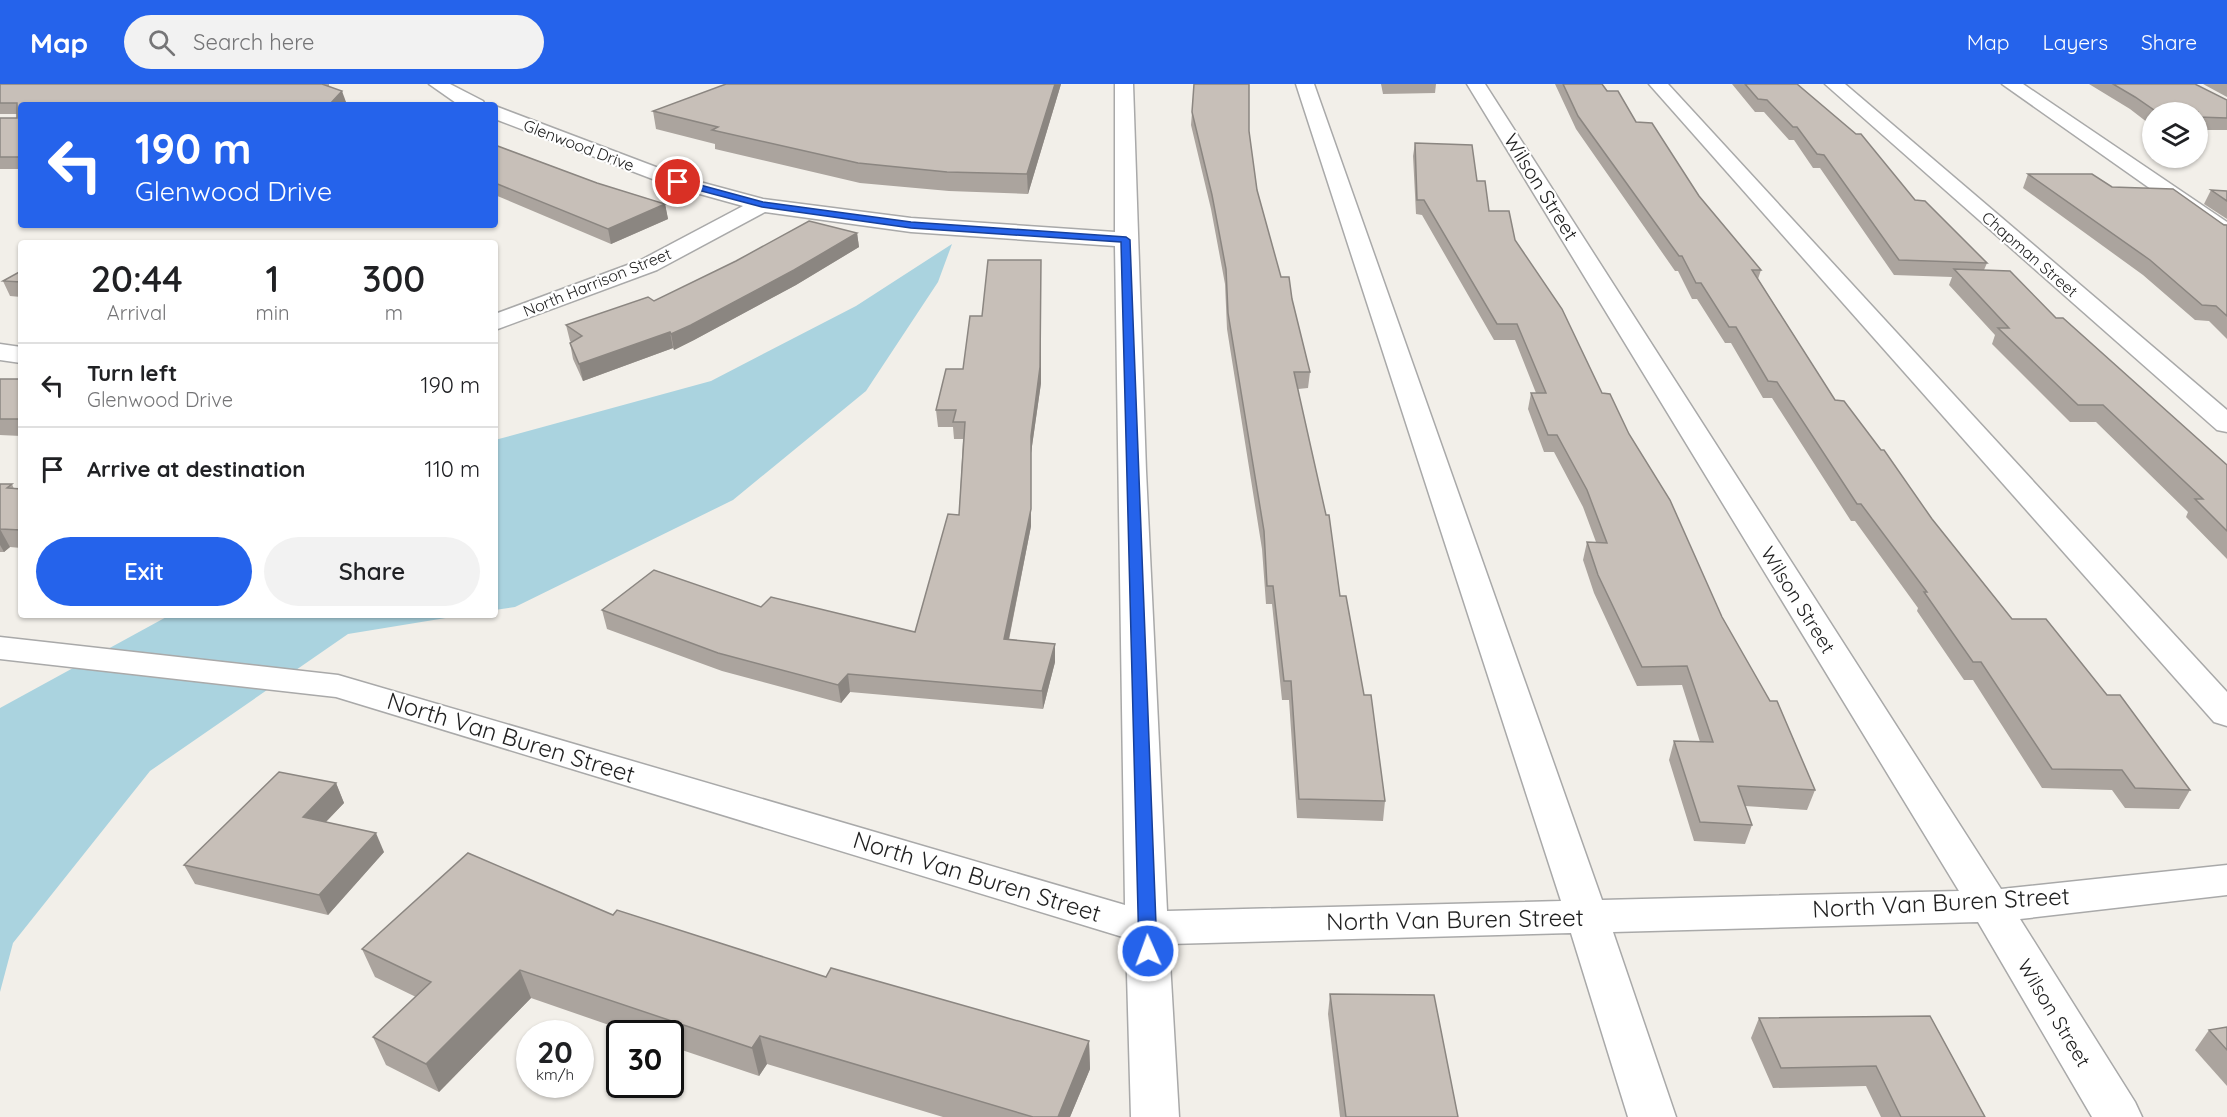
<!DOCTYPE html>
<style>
body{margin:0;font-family:Quicksand,sans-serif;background:#f2f2f2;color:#202124;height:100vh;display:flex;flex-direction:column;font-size:22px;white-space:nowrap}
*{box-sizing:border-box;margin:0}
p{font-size:20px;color:#757577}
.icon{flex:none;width:33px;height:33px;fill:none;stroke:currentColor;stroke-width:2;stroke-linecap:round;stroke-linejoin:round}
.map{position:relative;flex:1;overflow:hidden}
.side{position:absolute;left:18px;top:156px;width:480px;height:378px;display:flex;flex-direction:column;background:#fff;border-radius:6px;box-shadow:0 2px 4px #0004}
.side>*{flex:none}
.top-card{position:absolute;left:18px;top:18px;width:480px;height:126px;border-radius:6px;box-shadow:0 2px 4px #0004;background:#2563eb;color:#fff;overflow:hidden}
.controls{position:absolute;left:2142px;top:18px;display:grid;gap:12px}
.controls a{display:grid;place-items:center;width:66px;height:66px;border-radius:50%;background:#fff;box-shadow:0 2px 4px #0004;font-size:30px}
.speed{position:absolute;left:516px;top:936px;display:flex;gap:12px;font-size:30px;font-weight:700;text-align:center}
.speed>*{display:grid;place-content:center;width:78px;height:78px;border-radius:50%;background:#fff;box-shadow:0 2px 4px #0004;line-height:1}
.speed small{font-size:15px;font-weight:400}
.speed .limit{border:3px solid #111;border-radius:9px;background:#fff;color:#111}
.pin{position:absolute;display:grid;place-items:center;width:51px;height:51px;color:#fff;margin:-26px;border:3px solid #fff;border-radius:50%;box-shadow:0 2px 6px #0007}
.me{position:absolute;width:66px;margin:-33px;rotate:358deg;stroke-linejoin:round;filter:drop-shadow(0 0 4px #0008)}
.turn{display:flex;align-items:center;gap:21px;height:126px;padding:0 18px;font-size:27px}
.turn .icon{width:78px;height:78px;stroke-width:2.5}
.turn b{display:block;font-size:42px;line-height:51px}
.eta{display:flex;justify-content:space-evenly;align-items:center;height:102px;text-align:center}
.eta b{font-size:36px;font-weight:600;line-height:42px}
.button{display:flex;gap:12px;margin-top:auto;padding:12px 18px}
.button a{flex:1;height:69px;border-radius:36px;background:#2563eb;color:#fff;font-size:24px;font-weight:600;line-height:69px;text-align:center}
.button a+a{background:#f2f2f2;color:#202124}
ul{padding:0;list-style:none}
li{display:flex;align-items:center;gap:18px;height:84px;padding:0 18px;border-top:2px solid #e0e0e0}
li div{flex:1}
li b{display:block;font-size:22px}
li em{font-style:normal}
header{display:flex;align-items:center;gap:36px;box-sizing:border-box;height:84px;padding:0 30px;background:#2563eb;color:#fff}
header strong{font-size:28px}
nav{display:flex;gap:33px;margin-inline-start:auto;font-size:21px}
.search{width:420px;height:54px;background:#f2f2f2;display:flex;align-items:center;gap:15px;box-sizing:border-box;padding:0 21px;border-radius:33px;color:#757577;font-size:22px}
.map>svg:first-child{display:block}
.water{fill:#aad3df}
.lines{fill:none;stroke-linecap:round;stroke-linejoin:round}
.minor-casing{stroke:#a9a9a9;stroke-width:3}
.minor{fill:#fff;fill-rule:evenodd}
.wall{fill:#aba49e}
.shaded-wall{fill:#8b8681}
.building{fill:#c7bfb8;stroke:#8b8681;stroke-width:1.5}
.route{fill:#2563eb;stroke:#184099;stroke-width:1.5}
.labels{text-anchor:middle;stroke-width:4.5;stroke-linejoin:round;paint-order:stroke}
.far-street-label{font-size:16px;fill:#222;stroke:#fff}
.street-label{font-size:20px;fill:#222;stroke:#fff}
.near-street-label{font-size:24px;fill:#222;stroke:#fff}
</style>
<header>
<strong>Map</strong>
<div class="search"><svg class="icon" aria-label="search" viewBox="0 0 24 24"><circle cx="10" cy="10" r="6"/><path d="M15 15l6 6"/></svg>Search here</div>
<nav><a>Map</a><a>Layers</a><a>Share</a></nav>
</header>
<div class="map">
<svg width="2227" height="1033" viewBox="0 0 2227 1033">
<rect width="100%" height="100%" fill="#f2efe9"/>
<!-- water -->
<g class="water">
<path d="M 952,160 L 938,198 L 866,307 L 733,416 L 515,523 L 495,526 L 495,356 L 711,297 L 856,222 Z"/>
<path d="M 170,531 L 464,531 L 348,550 L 150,687 L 13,859 L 0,908 L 0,624 Z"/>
</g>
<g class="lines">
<!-- minor casing -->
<g class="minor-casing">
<g id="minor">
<path d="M 429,0 L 450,0 L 483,17 L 485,21 L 459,21 Z"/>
<path d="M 1115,0 L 1133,0 L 1146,387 L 1167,827 L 1561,817 L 1296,0 L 1314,0 L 1602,816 L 1959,807 L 1467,0 L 1485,0 L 2001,805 L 2227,781 L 2227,811 L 2020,835 L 2135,1018 L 2142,1033 L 2092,1033 L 1978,838 L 1613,848 L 1676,1033 L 1628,1033 L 1571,849 L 1169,860 L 1179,1033 L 1131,1033 L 1126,854 L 336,613 L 0,575 L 0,553 L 338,591 L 1125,821 L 1115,162 L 911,148 L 765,128 L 657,186 L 495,246 L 495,230 L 641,176 L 743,122 L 671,102 L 495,35 L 495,22 L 685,94 L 763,115 L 911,134 L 1115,148 Z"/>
<path d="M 1649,0 L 1668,0 L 2227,608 L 2227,642 L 2214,638 Z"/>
<path d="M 1825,0 L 1845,0 L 2227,326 L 2227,348 L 2217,346 Z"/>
<path d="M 2002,0 L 2023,0 L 2227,138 L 2227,155 L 2219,153 Z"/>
<path d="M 0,260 L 21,263 L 21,279 L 0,276 Z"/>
</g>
</g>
<!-- minor -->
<use href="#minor" class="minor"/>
</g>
<!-- wall -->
<g class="wall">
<path d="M 0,0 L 329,0 L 329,2 L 346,18 L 21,21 L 21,85 L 0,85 L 0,34 L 17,34 L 17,30 L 0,30 Z"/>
<path d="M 1061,0 L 1028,110 L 949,107 L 860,99 L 715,65 L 715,60 L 656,45 L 653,27 Z"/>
<path d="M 1381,0 L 1436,0 L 1435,9 L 1383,10 Z"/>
<path d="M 1555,0 L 1602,0 L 1699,112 L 1761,186 L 1758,195 L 1835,316 L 1932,435 L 2012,535 L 2107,611 L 2190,706 L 2179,725 L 2125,724 L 2112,706 L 2042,704 L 1973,596 L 1964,596 L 1917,527 L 1918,524 L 1855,437 L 1851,437 L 1772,314 L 1763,314 L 1731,259 L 1725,259 L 1697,215 L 1692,215 L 1678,187 L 1675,187 L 1576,45 Z"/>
<path d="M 1732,0 L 1797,0 L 1915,116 L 1987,179 L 1984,186 L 2056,234 L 2227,381 L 2227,475 L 2186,433 L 2188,428 L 2096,338 L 2070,338 L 1992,260 L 1995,251 L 1949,201 L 1952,193 L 1894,191 L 1820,84 L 1813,84 L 1794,56 L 1789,56 L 1764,28 L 1755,28 Z"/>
<path d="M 2089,0 L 2195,0 L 2227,16 L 2227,46 L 2198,46 L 2198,28 L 2152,28 L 2152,42 L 2130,25 Z"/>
<path d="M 2203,0 L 2227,0 L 2227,13 Z"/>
<path d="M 1192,28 L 1249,47 L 1257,106 L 1281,193 L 1292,215 L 1310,288 L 1308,304 L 1298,305 L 1340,512 L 1364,611 L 1385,717 L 1383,737 L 1297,734 L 1289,616 L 1282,616 L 1272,520 L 1266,520 L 1262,465 L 1227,245 L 1225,200 L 1211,125 L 1191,41 Z"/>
<path d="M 1415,59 L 1477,97 L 1489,127 L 1515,156 L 1602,309 L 1629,350 L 1722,533 L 1815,706 L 1807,726 L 1745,722 L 1752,741 L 1745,760 L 1694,757 L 1669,676 L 1674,657 L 1700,658 L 1682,601 L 1637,602 L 1594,509 L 1583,476 L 1587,458 L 1596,458 L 1583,423 L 1554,368 L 1544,368 L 1528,325 L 1531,309 L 1536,309 L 1515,256 L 1494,256 L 1422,131 L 1416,130 L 1413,72 Z"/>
<path d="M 495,61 L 597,99 L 665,120 L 668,135 L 611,160 L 495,111 Z"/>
<path d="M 2028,90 L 2112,103 L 2227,141 L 2227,255 L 2209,237 L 2195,236 L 2143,191 L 2023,104 Z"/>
<path d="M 2211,106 L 2227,107 L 2227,135 L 2204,120 Z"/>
<path d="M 857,149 L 859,163 L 796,201 L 694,256 L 674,266 L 673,264 L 583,297 L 573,275 L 570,259 L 571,258 L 570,257 L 566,241 L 654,217 Z"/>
<path d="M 21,187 L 21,213 L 10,212 L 3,197 Z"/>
<path d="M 1041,191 L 1041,299 L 1031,369 L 1031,442 L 1009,556 L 1055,578 L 1043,625 L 850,608 L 841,619 L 722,587 L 607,545 L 602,526 L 761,523 L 915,548 L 959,431 L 963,355 L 954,355 L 953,343 L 938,343 L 936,326 L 963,285 L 982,232 Z"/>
<path d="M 0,295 L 21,295 L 21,352 L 0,351 Z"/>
<path d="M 0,400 L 12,400 L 14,405 L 21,405 L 21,464 L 10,463 L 4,468 L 0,468 Z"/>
<path d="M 336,699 L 344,719 L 326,738 L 384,768 L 328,831 L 195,800 L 184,781 Z"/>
<path d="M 613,831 L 826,893 L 1089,957 L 1090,985 L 1070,1033 L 943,1033 L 767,980 L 759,992 L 670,962 L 670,950 L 635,950 L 531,914 L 439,1008 L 386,981 L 373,953 L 416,913 L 375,893 L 362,865 Z"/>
<path d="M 1330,910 L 1458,1033 L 1340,1033 L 1328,930 Z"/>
<path d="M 1930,932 L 1985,1033 L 1881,1033 L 1866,1002 L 1773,1004 L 1751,954 L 1759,934 Z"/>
<path d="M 2227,943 L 2227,1002 L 2195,966 L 2209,946 Z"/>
</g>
<!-- shaded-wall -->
<g class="shaded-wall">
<path d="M 1055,0 L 1061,0 L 1028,110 L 1027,90 Z"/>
<path d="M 342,7 L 346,18 L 343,21 L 329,21 Z"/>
<path d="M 665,120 L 668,135 L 611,160 L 608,145 Z"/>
<path d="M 857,149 L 859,163 L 796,201 L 694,256 L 674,266 L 671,250 Z"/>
<path d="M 1041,176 L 1041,299 L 1031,369 L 1031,442 L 1005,574 L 1004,555 L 1031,352 Z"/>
<path d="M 670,248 L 673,264 L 583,297 L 579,280 Z"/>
<path d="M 0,445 L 10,463 L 4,468 L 0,461 Z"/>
<path d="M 1055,560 L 1055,578 L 1043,625 L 1042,607 Z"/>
<path d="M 848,590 L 850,608 L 841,619 L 838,601 Z"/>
<path d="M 336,699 L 344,719 L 312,752 L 303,733 Z"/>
<path d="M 376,749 L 384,768 L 328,831 L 319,811 Z"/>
<path d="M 520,886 L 531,914 L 439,1008 L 426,980 Z"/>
<path d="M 760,952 L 767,980 L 759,992 L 752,964 Z"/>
<path d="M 1089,957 L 1090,985 L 1070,1033 L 1058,1033 Z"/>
</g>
<!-- building -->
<g class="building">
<path d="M 0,0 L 322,0 L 342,7 L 329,21 L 21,21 L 21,73 L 0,73 L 0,34 L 17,34 L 17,19 L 0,19 Z"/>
<path d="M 726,0 L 1055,0 L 1027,90 L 947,88 L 858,79 L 712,46 L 718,43 L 653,27 Z"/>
<path d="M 1194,0 L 1249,0 L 1249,47 L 1257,106 L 1281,193 L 1289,193 L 1292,215 L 1310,288 L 1294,288 L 1326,431 L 1329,431 L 1340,512 L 1346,512 L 1364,611 L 1371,611 L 1385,717 L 1299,715 L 1291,597 L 1284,597 L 1273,502 L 1267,502 L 1264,447 L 1228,229 L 1226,185 L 1212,111 L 1192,28 Z"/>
<path d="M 1563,0 L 1602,0 L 1607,7 L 1618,7 L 1636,38 L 1652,39 L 1699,112 L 1761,186 L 1752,186 L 1835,316 L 1844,317 L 1881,366 L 1884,366 L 1932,435 L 2012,535 L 2046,535 L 2107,611 L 2120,611 L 2190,706 L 2135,704 L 2122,686 L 2052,685 L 1981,578 L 1973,578 L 1924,508 L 1927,508 L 1861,420 L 1857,420 L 1777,298 L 1768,297 L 1736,243 L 1729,243 L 1701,199 L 1696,199 L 1682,172 L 1679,172 L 1578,32 Z"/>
<path d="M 1745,0 L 1797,0 L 1856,50 L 1861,50 L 1915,116 L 1925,117 L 1987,179 L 1899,176 L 1824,71 L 1817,70 L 1797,43 L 1793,43 L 1767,16 L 1758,15 Z"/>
<path d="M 2113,0 L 2195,0 L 2227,16 L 2227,34 L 2198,33 L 2198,28 L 2157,28 L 2135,13 Z"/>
<path d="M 1415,59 L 1472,61 L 1477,97 L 1485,97 L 1489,127 L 1509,127 L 1515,156 L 1562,225 L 1602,309 L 1610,310 L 1629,350 L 1670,416 L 1722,533 L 1770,617 L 1777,617 L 1815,706 L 1738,702 L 1752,741 L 1700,738 L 1674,657 L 1713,658 L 1687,582 L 1642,583 L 1598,491 L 1587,458 L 1607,459 L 1587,406 L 1557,351 L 1548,351 L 1531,309 L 1546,309 L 1517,240 L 1497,240 L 1424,116 L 1417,116 Z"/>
<path d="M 495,61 L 597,99 L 665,120 L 608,145 L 495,99 Z"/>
<path d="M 2028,90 L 2092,90 L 2112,103 L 2173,105 L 2224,141 L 2227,141 L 2227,232 L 2216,222 L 2202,221 L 2150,176 Z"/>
<path d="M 2211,106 L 2227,107 L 2227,117 Z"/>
<path d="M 809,137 L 857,149 L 794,186 L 691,241 L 671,250 L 670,248 L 579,280 L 570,259 L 582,252 L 566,241 L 648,213 L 654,217 L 736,177 Z"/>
<path d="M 988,176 L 1041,176 L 1040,283 L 1031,352 L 1031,425 L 1004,555 L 1055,560 L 1042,607 L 848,590 L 838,601 L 718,569 L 602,526 L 654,486 L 761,523 L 771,513 L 915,548 L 948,430 L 959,431 L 965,338 L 953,338 L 956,326 L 936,326 L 946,285 L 963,285 L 970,232 L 982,232 Z"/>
<path d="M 1954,185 L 2010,187 L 2056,234 L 2063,234 L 2227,381 L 2227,447 L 2195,415 L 2203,415 L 2103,321 L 2078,321 L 1998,244 L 2009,244 Z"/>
<path d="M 21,187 L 21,198 L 3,197 Z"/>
<rect x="0" y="295" width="21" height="40"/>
<path d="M 0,400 L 12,400 L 7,404 L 21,405 L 21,446 L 0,445 Z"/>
<path d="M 279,688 L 336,699 L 303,733 L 376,749 L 319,811 L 184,781 Z"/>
<path d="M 468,769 L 613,831 L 617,826 L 826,893 L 831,884 L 1089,957 L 1058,1033 L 1033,1033 L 760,952 L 752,964 L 520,886 L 426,980 L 373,953 L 431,898 L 362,865 Z"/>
<path d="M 1330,910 L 1434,911 L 1458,1033 L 1346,1033 Z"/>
<path d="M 1930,932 L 1985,1033 L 1901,1033 L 1876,982 L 1781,984 L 1759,934 Z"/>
<path d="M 2227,943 L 2227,966 L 2209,946 Z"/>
</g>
<!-- route -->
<path class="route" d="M 678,95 L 763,118 L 911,138 L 1126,153 L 1130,156 L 1157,867 L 1154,872 L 1148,874 L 1142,872 L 1139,867 L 1121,158 L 911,144 L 762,123 L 675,100 L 675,96 Z"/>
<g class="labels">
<!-- far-street labels -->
<g class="far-street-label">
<text transform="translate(579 61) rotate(21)" y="6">Glenwood Drive</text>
<text transform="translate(2030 170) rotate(41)" y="6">Chapman Street</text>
<text transform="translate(597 198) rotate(-22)" y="6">North Harrison Street</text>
</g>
<!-- street labels -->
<g class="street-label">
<text transform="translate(1541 103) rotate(58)" y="7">Wilson Street</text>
<text transform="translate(1798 516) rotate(58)" y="7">Wilson Street</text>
<text transform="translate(2054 929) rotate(59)" y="7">Wilson Street</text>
</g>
<!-- near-street labels -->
<g class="near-street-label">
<text transform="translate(511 654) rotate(17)" y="8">North Van Buren Street</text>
<text transform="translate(977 793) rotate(17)" y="8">North Van Buren Street</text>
<text transform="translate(1941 819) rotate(-3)" y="8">North Van Buren Street</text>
<text transform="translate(1455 836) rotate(-1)" y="8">North Van Buren Street</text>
</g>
</g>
</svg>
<div class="controls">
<a><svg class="icon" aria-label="layers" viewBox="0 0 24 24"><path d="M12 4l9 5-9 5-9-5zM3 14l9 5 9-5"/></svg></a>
</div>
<div class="speed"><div>20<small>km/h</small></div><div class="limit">30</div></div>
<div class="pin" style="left:678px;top:98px;background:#d93025"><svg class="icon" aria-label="arrive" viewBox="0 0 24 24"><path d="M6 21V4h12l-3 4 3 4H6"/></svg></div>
<svg class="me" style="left:1148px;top:867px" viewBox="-20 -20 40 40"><circle r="17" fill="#2563eb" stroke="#fff" stroke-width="3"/><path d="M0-11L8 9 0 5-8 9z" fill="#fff"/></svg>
<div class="top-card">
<div class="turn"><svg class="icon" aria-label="left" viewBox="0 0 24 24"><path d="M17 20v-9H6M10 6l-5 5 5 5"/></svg><div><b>190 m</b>Glenwood Drive</div></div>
</div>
<section class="side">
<div class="eta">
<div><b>20:44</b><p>Arrival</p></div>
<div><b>1</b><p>min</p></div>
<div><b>300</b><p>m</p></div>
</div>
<ul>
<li><svg class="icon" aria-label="left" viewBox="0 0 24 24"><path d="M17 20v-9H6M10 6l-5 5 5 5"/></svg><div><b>Turn left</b><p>Glenwood Drive</p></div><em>190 m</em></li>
<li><svg class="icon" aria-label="arrive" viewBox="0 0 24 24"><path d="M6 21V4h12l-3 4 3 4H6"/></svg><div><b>Arrive at destination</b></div><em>110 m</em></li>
</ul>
<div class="button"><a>Exit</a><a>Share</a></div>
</section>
</div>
